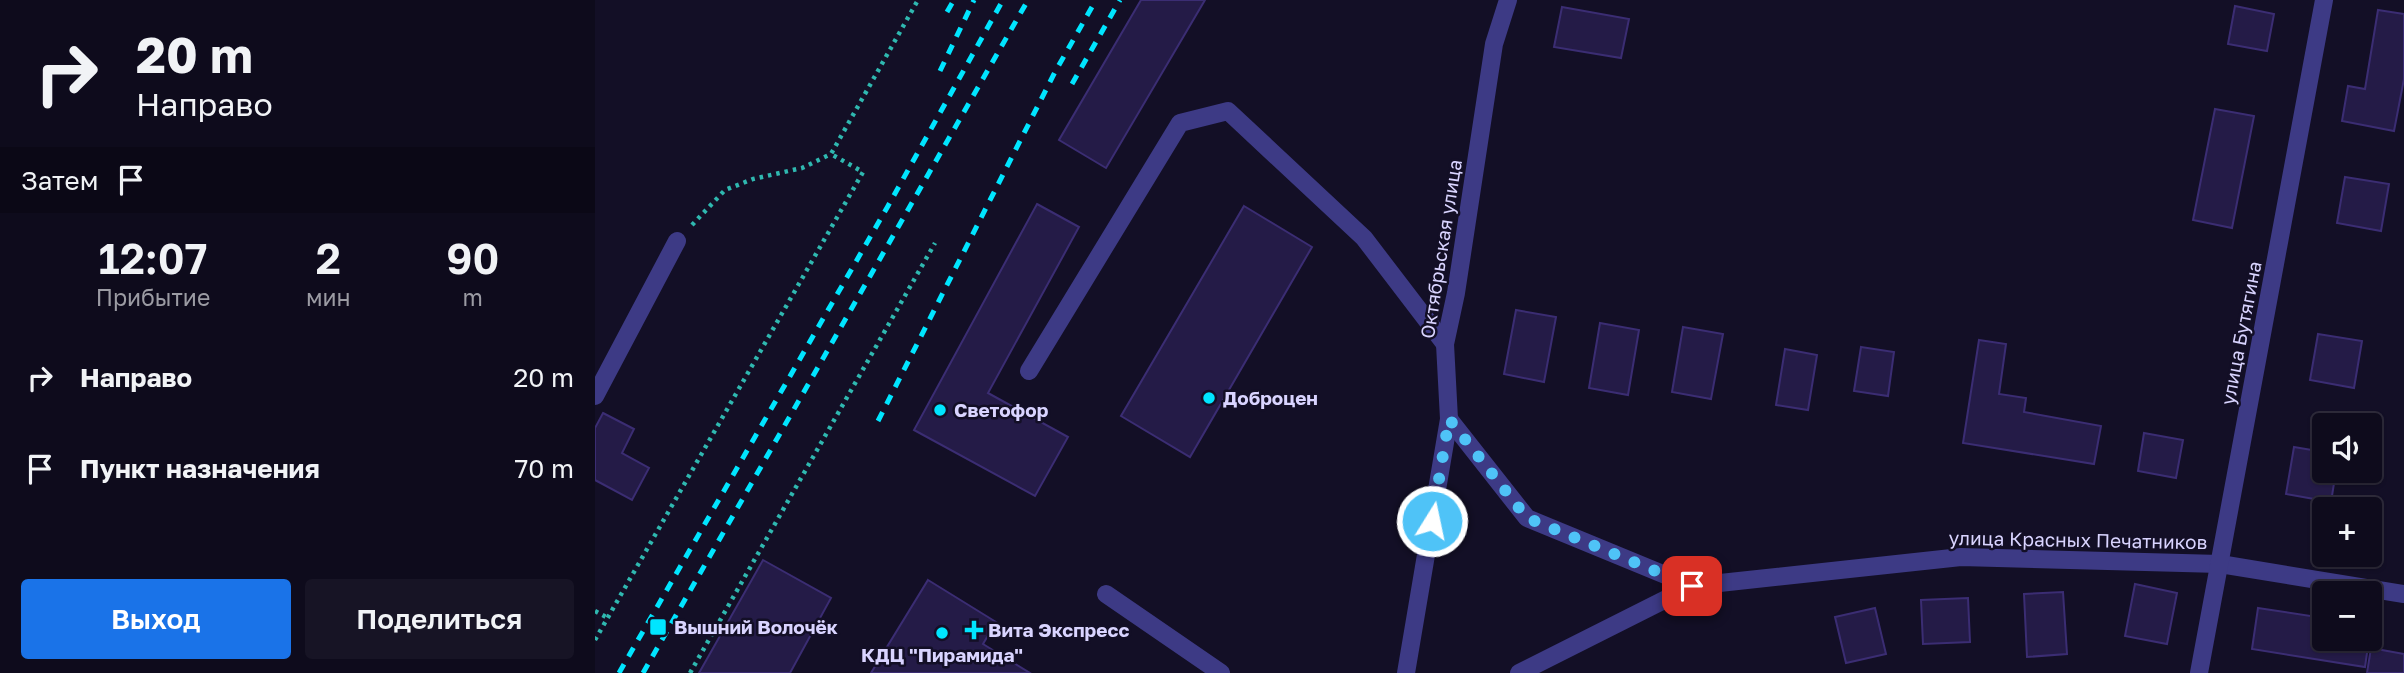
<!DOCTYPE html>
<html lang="ru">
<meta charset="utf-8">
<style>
body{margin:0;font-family:"Golos Text",sans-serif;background:#171425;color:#f1f3f6;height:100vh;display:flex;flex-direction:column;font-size:26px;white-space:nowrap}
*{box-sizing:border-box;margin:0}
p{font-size:23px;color:#9b9ba3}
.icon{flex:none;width:38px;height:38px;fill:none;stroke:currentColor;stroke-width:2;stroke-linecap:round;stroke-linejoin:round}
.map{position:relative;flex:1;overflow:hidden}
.side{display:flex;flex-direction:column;background:#0e0b1c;width:595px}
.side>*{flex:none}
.top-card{background:#0e0b1c;color:#f1f3f6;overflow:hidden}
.buttons{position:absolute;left:1717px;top:413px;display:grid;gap:14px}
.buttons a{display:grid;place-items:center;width:70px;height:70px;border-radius:7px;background:#0e0b1c;box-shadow:0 2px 5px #0004,0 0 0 2px #2e2b3b;font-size:35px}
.pin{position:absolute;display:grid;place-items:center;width:60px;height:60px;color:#fff;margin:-30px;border-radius:14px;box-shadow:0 4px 10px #0006}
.me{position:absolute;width:77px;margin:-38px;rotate:10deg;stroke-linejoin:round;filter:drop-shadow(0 0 5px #0008)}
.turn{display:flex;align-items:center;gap:24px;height:147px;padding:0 21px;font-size:32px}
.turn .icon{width:91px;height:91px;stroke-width:2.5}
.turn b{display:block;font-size:49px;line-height:60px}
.then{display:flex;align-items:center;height:66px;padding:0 21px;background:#0003;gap:14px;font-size:26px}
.eta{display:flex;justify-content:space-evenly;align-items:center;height:119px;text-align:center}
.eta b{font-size:42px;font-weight:600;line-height:49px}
.primary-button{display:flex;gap:14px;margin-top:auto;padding:14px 21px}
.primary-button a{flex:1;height:80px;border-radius:7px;background:#1a73e8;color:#fff;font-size:28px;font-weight:600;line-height:80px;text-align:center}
.primary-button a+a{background:#171425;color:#f1f3f6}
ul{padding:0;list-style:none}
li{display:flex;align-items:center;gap:21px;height:91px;padding:0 21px}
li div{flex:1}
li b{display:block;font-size:26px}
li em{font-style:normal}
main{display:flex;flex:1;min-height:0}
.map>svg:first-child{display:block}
.building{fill:#241b47;stroke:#3b2d73;stroke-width:2}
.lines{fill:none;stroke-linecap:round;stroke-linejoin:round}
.path{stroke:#2fb8b0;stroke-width:4.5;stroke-dasharray:3.5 5;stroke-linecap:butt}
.service{stroke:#3d3a85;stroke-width:18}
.minor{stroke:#3d3a85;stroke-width:18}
.rail{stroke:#00e5ff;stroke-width:5;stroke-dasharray:10 9;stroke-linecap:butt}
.route{stroke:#4fc3f7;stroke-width:12;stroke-dasharray:0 21.6}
.poi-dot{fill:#00e5ff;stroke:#130f26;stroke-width:2.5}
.labels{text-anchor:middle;stroke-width:5;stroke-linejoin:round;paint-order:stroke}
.street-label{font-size:19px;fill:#d9d4ff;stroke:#130f26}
.poi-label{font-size:19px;font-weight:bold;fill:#d9d4ff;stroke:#130f26;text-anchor:start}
</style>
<main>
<section class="side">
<div class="top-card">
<div class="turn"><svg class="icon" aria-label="right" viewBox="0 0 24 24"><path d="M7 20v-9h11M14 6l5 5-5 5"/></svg><div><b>20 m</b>Направо</div></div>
<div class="then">Затем<svg class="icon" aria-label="arrive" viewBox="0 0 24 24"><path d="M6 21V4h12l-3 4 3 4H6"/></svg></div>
</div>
<div class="eta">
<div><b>12:07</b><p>Прибытие</p></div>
<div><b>2</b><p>мин</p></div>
<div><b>90</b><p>m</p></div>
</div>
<ul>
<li><svg class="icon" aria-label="right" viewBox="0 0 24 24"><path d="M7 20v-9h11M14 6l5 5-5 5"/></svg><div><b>Направо</b></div><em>20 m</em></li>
<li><svg class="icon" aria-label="arrive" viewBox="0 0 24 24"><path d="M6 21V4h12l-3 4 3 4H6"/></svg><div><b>Пункт назначения</b></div><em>70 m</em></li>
</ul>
<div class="primary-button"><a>Выход</a><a>Поделиться</a></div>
</section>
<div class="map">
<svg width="1809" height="673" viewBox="0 0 1809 673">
<rect width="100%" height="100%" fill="#130f26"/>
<!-- building -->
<g class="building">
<path d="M 546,0 L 610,0 L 511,168 L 464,140 Z"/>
<path d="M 1640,6 L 1679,14 L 1672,51 L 1633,44 Z"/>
<path d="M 967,7 L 1034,19 L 1026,58 L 959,47 Z"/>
<path d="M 1783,10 L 1809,14 L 1809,79 L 1799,131 L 1747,121 L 1753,86 L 1770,89 Z"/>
<path d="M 1620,109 L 1659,116 L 1637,228 L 1598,220 Z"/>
<path d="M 1750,177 L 1794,184 L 1786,231 L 1742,223 Z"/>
<path d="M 442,204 L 484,227 L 393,393 L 473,437 L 440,496 L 319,430 Z"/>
<path d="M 649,206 L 717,247 L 595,457 L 526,416 Z"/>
<path d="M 921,310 L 961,317 L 949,382 L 909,374 Z"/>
<path d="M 1005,323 L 1044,330 L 1033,395 L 994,388 Z"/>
<path d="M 1088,327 L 1128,334 L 1116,399 L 1077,392 Z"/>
<path d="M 1723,334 L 1767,341 L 1759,388 L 1715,380 Z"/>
<path d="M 1384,340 L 1411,344 L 1404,394 L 1431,398 L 1429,412 L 1506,426 L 1499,464 L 1368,443 Z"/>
<path d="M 1266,347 L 1299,352 L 1293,396 L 1259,391 Z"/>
<path d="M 1190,349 L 1222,355 L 1213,410 L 1181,405 Z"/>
<path d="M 8,413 L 39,429 L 27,453 L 54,468 L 37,500 L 0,480 L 0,428 Z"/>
<path d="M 1549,433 L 1588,440 L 1581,478 L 1543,471 Z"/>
<path d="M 1699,447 L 1729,452 L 1729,471 L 1741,471 L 1736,502 L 1691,494 Z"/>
<path d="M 168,560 L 236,598 L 195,673 L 104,673 Z"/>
<path d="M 333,580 L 401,622 L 388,644 L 435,673 L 276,673 Z"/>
<path d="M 1540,584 L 1582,593 L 1572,644 L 1530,636 Z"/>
<path d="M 1468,592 L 1472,654 L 1432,657 L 1429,594 Z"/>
<path d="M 1373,598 L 1375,642 L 1328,644 L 1326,600 Z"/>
<path d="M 1280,608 L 1291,654 L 1251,663 L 1240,617 Z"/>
<path d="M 1663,608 L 1729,618 L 1729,639 L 1774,639 L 1770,667 L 1657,649 Z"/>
<path d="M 1776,648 L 1809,654 L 1809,673 L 1772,673 Z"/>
</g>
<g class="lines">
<!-- path -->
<g class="path">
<path d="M 97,225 L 130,190 L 158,179 L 207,168 L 236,154 L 323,0"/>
<path d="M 0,611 L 13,618"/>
<path d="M 0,640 L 268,172 L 236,154"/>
<path d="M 95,673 L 340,243"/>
</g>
<!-- service -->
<g class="service">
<path d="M 434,371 L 585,123 L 633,111 L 769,238 L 850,344"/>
<path d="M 854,419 L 932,518 L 1097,586"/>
<path d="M 511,594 L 626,673"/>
</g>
<!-- minor -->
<g class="minor">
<path d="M 0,396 L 82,241"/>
<path d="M 811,673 L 854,419 L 850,344 L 861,293 L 899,44 L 913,0"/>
<path d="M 924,673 L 1097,586 L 1366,557 L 1625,564 L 1809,594"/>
<path d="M 1604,673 L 1729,0"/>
</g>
<!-- rail -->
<g class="rail">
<path d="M 352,12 L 359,0"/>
<path d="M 345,71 L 379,0"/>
<path d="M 477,84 L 525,0"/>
<path d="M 283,421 L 460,72 L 501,0"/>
<path d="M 24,673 L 293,206 L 408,0"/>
<path d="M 48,673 L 433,0"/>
</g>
</g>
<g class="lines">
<!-- route -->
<path class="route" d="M 837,521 L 854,419 L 932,518 L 1097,586"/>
</g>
<!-- markers -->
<g class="poi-dot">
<circle cx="614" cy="398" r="7"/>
<circle cx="345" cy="410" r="7"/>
<rect x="54" y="618" width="18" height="18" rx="3.5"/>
<path d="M375.5 619.5h7v7h7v7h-7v7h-7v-7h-7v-7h7z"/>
<circle cx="347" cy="633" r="7"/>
</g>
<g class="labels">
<!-- street labels -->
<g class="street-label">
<text transform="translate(846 249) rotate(-81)" y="7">Октябрьская улица</text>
<text transform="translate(1646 333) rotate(-79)" y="7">улица Бутягина</text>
<text transform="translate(1483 540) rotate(1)" y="7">улица Красных Печатников</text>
</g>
<!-- poi labels -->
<g class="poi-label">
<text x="628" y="405">Доброцен</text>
<text x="359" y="417">Светофор</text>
<text x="79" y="634">Вышний Волочёк</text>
<text x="393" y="637">Вита Экспресс</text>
<text x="347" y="662" text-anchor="middle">КДЦ "Пирамида"</text>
</g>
</g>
</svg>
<div class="buttons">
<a><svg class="icon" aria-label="sound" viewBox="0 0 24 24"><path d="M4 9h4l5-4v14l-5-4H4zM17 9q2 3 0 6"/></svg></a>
<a>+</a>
<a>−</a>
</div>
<div class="pin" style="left:1097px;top:586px;background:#d93025"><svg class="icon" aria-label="arrive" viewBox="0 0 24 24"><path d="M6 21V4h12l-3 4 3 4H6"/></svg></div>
<svg class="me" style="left:837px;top:521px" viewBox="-20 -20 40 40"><circle r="17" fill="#4fc3f7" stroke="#fff" stroke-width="3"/><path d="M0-11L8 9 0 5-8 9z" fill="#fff"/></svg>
</div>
</main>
